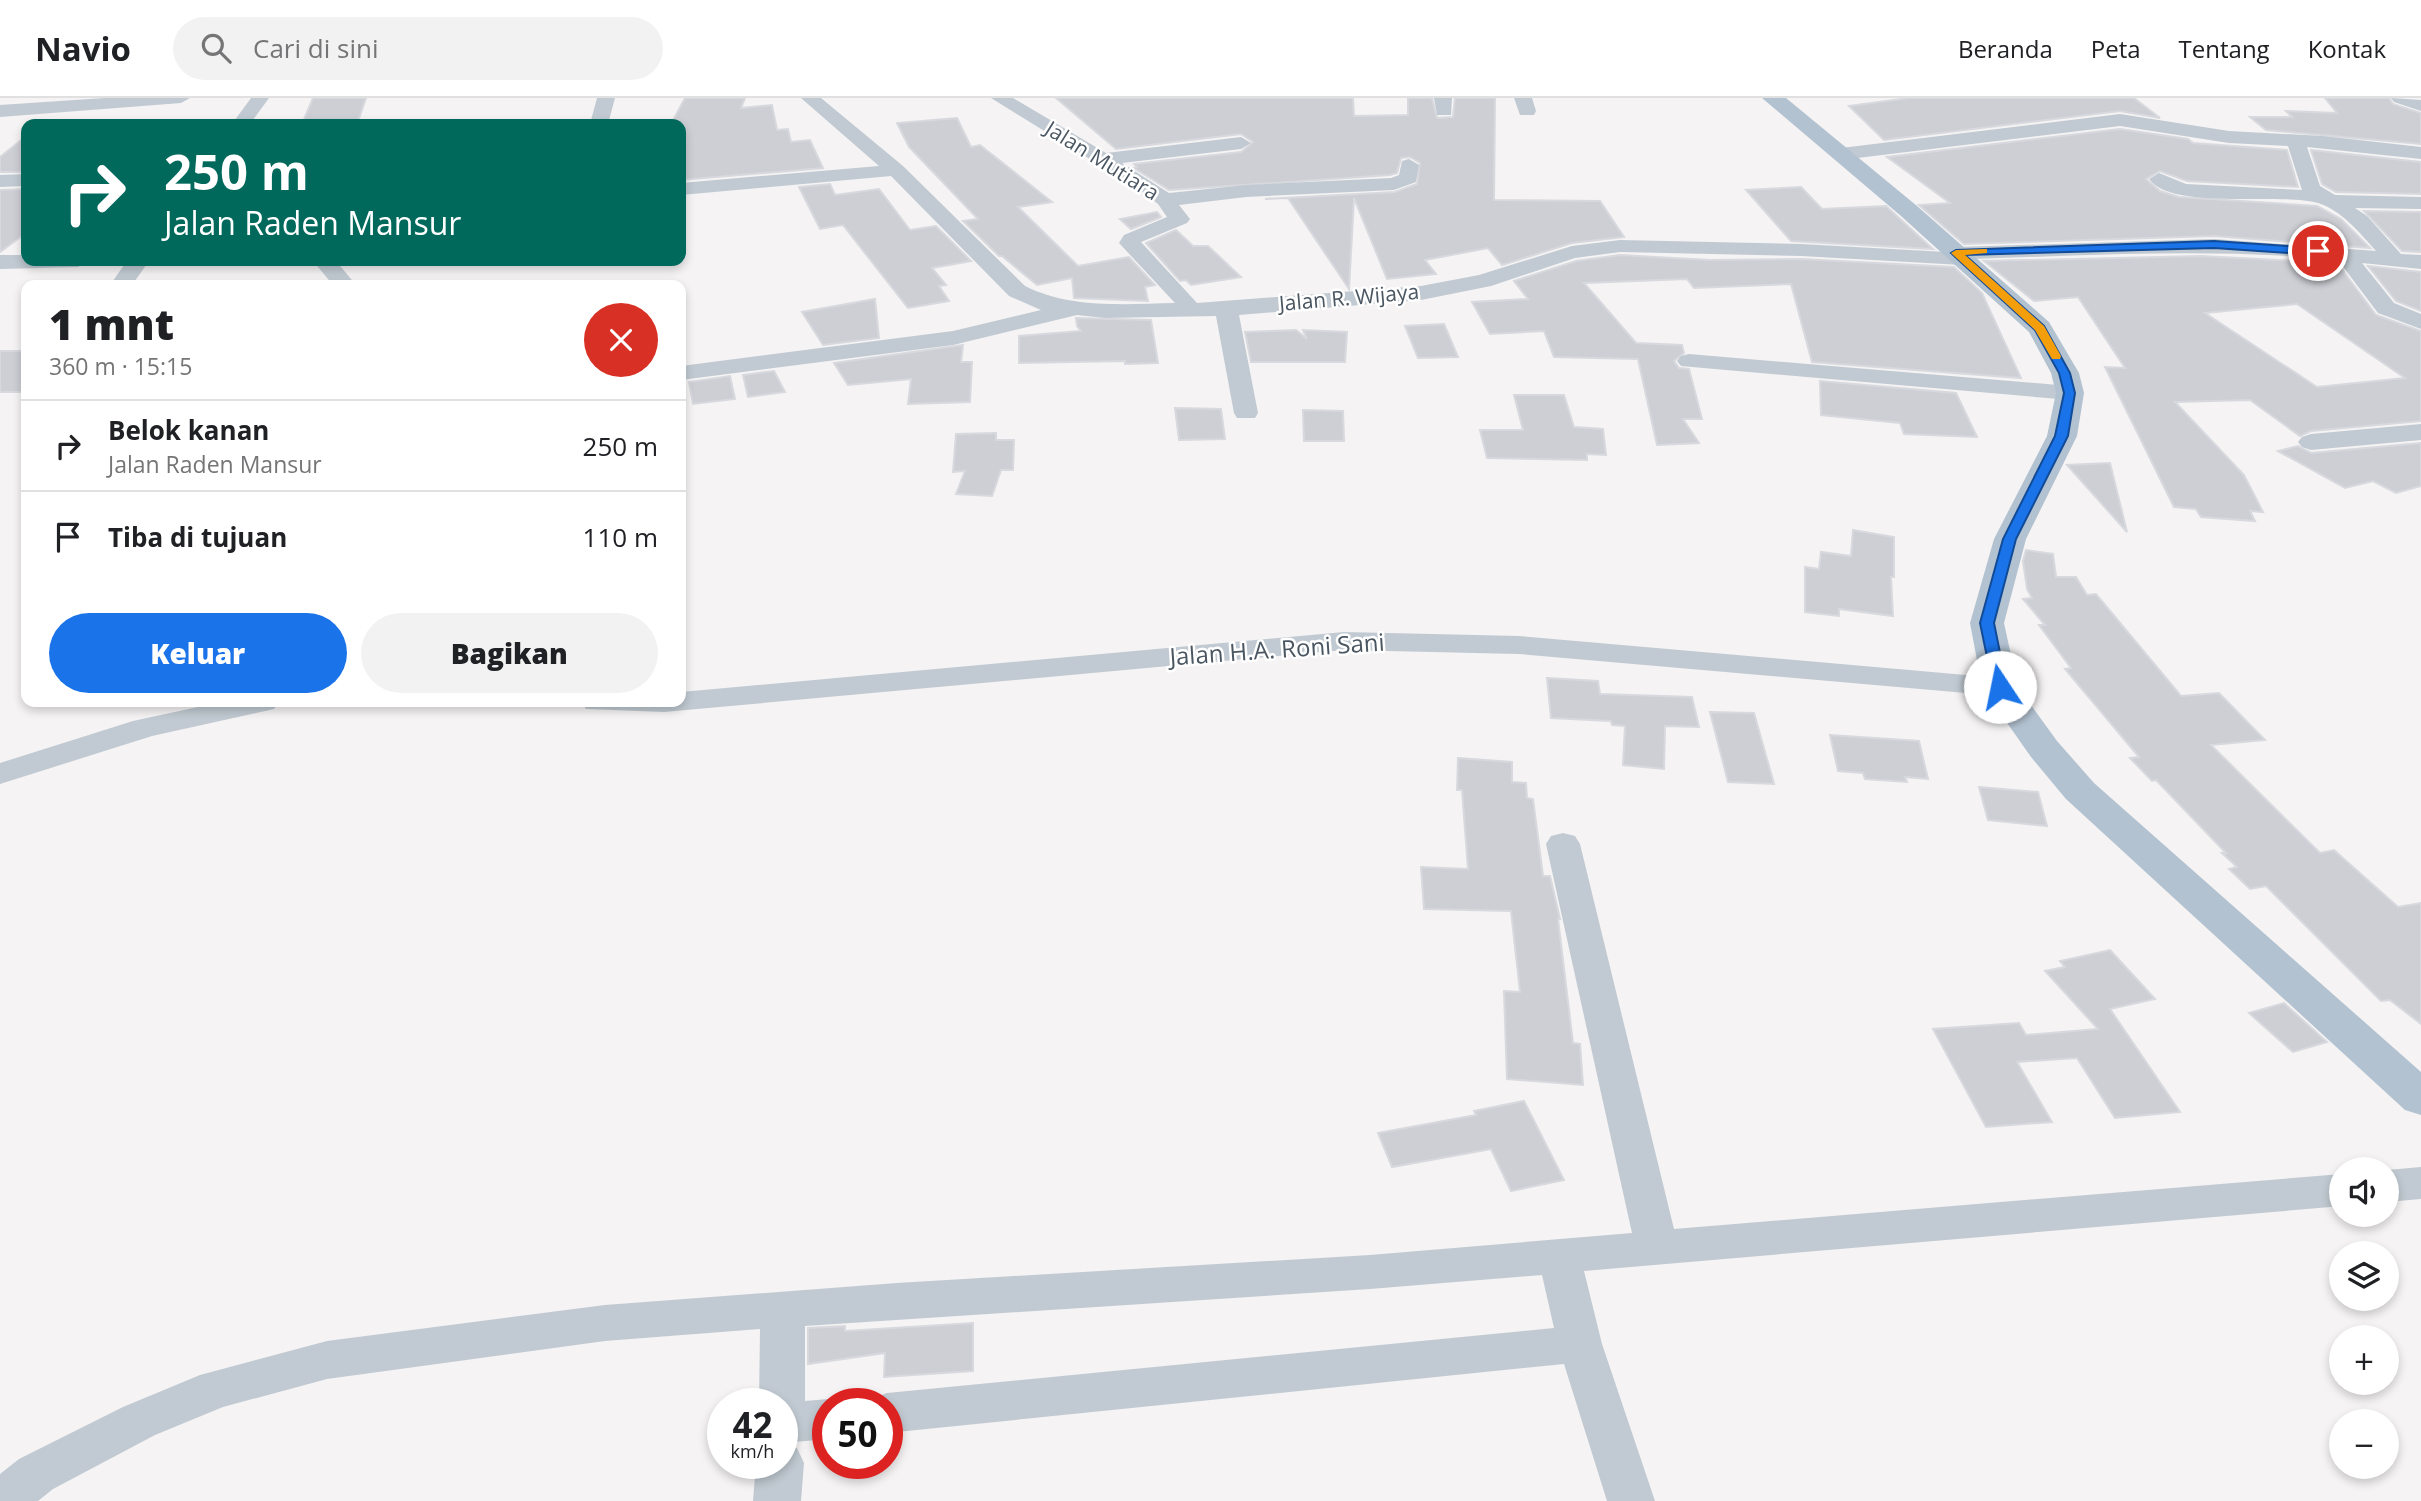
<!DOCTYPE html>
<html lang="id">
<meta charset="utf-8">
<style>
body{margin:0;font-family:"Open Sans",sans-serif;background:#f2f2f2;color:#202124;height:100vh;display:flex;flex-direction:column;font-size:26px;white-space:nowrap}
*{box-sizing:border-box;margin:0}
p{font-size:23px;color:#757577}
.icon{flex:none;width:38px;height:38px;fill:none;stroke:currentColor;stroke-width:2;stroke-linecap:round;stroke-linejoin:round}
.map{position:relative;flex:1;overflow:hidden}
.side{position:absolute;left:21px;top:182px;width:665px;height:427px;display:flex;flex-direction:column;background:#fff;border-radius:14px;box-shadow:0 4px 10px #0003}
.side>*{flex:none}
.guide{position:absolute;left:21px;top:21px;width:665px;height:147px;border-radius:14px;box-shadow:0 4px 10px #0003;background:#00695c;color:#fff;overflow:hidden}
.tools{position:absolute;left:2329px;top:1059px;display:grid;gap:14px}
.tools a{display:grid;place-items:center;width:70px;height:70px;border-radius:50%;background:#fff;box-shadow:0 4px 10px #0003;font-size:35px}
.speed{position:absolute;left:707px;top:1290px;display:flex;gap:14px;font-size:35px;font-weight:700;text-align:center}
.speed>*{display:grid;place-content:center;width:91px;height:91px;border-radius:50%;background:#fff;box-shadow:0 4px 10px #0003;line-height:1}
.speed small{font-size:18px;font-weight:400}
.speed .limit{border:10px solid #d22;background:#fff;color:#111}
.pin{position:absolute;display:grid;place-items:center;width:60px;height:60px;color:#fff;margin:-30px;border:4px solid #fff;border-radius:50%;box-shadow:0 2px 7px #0007}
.me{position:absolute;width:77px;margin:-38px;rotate:349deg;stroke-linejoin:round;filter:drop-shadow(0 0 5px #0008)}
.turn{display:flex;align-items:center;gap:24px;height:147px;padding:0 28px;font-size:32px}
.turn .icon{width:91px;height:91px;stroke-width:2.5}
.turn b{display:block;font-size:49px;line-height:60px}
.round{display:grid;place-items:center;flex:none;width:74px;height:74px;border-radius:37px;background:#f2f2f2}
.overview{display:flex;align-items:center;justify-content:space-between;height:119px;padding:0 28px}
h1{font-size:42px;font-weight:800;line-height:52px}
.button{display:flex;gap:14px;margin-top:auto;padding:14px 28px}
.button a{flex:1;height:80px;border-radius:42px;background:#1a73e8;color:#fff;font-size:28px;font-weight:800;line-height:80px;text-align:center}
.button a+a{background:#f2f2f2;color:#202124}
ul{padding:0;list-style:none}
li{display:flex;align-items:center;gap:21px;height:91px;padding:0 28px;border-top:2px solid #e0e0e0}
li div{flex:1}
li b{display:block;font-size:26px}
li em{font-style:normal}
header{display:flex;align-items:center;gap:42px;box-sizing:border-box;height:98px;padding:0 35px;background:#fff;border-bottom:2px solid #e0e0e0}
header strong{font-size:33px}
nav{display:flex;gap:38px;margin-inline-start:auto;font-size:24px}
.search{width:490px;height:63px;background:#f2f2f2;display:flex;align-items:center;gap:18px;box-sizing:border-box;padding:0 24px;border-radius:38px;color:#757577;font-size:26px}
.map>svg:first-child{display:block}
.building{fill:#cdcfd5;stroke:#d7d9de;stroke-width:2;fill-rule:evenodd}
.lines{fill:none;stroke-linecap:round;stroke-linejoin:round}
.minor{fill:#c1cad2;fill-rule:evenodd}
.major{fill:#b3c2d1;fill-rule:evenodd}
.route{fill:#1a73e8;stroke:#114b97;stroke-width:2}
.slow{fill:#f59e0b}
.labels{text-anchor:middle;stroke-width:5;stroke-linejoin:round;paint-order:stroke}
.far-street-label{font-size:21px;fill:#4a5661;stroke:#fff}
.street-label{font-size:24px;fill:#4a5661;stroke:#fff}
</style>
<header>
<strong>Navio</strong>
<div class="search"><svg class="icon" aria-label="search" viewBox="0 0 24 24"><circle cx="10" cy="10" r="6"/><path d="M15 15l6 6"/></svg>Cari di sini</div>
<nav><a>Beranda</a><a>Peta</a><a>Tentang</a><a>Kontak</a></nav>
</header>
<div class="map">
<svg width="2421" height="1403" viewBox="0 0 2421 1403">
<rect width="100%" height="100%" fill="#f5f3f3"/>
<!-- building -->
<g class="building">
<path d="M 313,0 L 366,0 L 357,26 L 302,26 Z"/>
<path d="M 685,0 L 745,0 L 741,10 L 772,7 L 777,32 L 788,31 L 791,44 L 810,42 L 823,70 L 681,82 L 681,26 L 671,26 Z"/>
<path d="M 1056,0 L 1353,0 L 1354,18 L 1408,17 L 1408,0 L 1432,0 L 1437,20 L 1453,19 L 1455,0 L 1495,0 L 1494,102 L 1600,103 L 1624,139 L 1572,145 L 1502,167 L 1488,150 L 1425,162 L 1436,176 L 1387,181 L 1354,100 L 1349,191 L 1288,100 L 1265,101 L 1395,94 L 1417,86 L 1420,65 L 1410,59 L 1401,60 L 1397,75 L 1390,77 L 1169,92 L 1134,70 L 1137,69 L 1134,66 L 1241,54 L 1253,44 L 1241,36 L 1116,51 Z"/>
<path d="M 1909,0 L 2134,0 L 2160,20 L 2120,13 L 1884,42 L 1849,8 Z"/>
<path d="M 2325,0 L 2389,0 L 2393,6 L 2421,15 L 2421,46 L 2266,32 L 2250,19 L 2292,19 L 2286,13 L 2337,15 Z"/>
<path d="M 957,20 L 971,49 L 980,47 L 1052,104 L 1018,109 L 1078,168 L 1129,159 L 1155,187 L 1145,189 L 1148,203 L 1074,200 L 1072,180 L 1037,187 L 1002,158 L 999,158 L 963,123 L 978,121 L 909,49 L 897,25 Z"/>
<path d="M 2120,31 L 2188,41 L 2193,45 L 2287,52 L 2298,89 L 2187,83 L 2160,73 L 2146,81 L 2160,93 L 2179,99 L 2317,108 L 2341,121 L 2370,150 L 2214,138 L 1964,146 L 1919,107 L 1950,105 L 1887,59 Z"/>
<path d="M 26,38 L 26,74 L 0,74 L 0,59 Z"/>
<path d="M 2311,52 L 2421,64 L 2421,96 L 2336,94 L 2322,86 Z"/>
<path d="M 830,86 L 835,97 L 879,91 L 910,132 L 936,128 L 971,163 L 932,170 L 946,187 L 939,188 L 949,203 L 908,210 L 843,127 L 820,131 L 799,89 Z"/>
<path d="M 1801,89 L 1822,111 L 1886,108 L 1933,151 L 1791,143 L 1746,92 Z"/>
<path d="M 26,91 L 26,135 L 0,154 L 0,92 Z"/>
<path d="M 2364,113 L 2421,114 L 2421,154 L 2402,153 Z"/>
<path d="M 1157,114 L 1161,119 L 1131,131 L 1120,121 Z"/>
<path d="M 1176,132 L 1193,148 L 1208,148 L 1241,179 L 1191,187 L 1186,182 L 1180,183 L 1146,145 Z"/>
<path d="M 1620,157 L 1710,162 L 1801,161 L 1954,169 L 1982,195 L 2021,280 L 1812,264 L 1791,186 L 1694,190 L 1687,181 L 1584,185 L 1636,245 L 1682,247 L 1684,255 L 1674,263 L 1679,270 L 1689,271 L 1702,321 L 1683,321 L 1699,345 L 1657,347 L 1638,261 L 1554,259 L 1544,233 L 1490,236 L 1472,204 L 1528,201 L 1514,183 L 1576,163 Z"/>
<path d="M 2201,158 L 2337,165 L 2376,217 L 2421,233 L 2421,323 L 2311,333 L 2300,338 L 2250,302 L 2175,304 L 2244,377 L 2263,414 L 2250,413 L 2255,423 L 2201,419 L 2196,411 L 2174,409 L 2105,269 L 2125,270 L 2078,199 L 2034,203 L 1984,163 ZM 2297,206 L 2405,280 L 2317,289 L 2205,215 Z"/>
<path d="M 2368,168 L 2421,174 L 2421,213 L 2396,203 Z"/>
<path d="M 875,201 L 879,240 L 823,247 L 802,214 Z"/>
<path d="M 1076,220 L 1151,222 L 1158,265 L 1125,266 L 1125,263 L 1019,265 L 1019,238 L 1081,233 L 1077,228 Z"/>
<path d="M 1444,226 L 1458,259 L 1418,260 L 1405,228 Z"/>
<path d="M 1296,232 L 1307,241 L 1303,232 L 1347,234 L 1345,264 L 1251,264 L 1245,234 Z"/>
<path d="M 963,247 L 961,264 L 972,264 L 970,304 L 908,306 L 911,281 L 848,287 L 834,265 Z"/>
<rect x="0" y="253" width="26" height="41"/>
<path d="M 774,273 L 785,294 L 748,299 L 743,277 Z"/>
<path d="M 730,278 L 735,301 L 693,306 L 689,284 Z"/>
<path d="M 1820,283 L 1956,295 L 1977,339 L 1904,336 L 1900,325 L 1821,317 Z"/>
<path d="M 1514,297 L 1564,297 L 1574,329 L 1603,331 L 1606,357 L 1587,356 L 1587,362 L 1487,360 L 1480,332 L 1523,332 Z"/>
<path d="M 1175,310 L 1221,311 L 1225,341 L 1179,342 Z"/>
<path d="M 1303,312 L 1343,313 L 1344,343 L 1304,343 Z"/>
<path d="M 996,335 L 996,342 L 1014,342 L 1013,372 L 1001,372 L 992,398 L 956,396 L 965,373 L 953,374 L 956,336 Z"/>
<path d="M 2421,345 L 2421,388 L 2396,395 L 2373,383 L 2345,390 L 2278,353 L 2298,348 L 2311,355 Z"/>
<path d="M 2110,365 L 2127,434 L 2067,367 Z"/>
<path d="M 1853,432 L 1894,439 L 1894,479 L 1891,479 L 1893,518 L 1839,511 L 1839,518 L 1805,514 L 1805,469 L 1819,471 L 1821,454 L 1851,458 Z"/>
<path d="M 2026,452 L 2053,456 L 2056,479 L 2076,479 L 2087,497 L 2096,496 L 2181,598 L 2219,595 L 2265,642 L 2211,647 L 2320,755 L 2334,752 L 2398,809 L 2421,805 L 2421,926 L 2390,902 L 2381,903 L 2266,788 L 2250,791 L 2229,771 L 2237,769 L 2222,755 L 2226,755 L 2156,682 L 2152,683 L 2130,660 L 2139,659 L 2065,571 L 2071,570 L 2039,527 L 2045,527 L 2023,501 L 2032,500 L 2027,491 L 2023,463 Z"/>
<path d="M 1547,580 L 1598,583 L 1600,596 L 1692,599 L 1699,629 L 1665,628 L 1664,671 L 1623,667 L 1625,628 L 1612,627 L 1611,623 L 1551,620 Z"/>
<path d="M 1710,614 L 1754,615 L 1774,686 L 1728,684 Z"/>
<path d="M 1830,637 L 1919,643 L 1928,681 L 1905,679 L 1907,684 L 1865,681 L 1863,675 L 1838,673 Z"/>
<path d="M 1458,660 L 1512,664 L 1512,684 L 1526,685 L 1527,700 L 1533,701 L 1543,778 L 1550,778 L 1560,821 L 1558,821 L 1573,945 L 1580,946 L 1583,987 L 1507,981 L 1504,893 L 1520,894 L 1511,813 L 1424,811 L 1421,769 L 1468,771 L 1462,692 L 1457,692 Z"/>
<path d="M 1979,689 L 2038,694 L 2047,728 L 1988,722 Z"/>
<path d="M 2110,852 L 2155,901 L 2110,911 L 2180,1014 L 2115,1020 L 2077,960 L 2017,964 L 2052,1024 L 1986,1029 L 1933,931 L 2019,925 L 2026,937 L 2098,931 L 2045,873 L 2065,869 L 2060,863 Z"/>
<path d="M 2284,905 L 2327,944 L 2293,954 L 2249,915 Z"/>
<path d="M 1524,1003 L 1564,1082 L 1511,1093 L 1491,1051 L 1392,1069 L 1378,1035 L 1476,1017 L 1474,1013 Z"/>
<path d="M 973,1225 L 973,1273 L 884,1279 L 885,1255 L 808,1266 L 808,1230 L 845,1228 L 845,1233 Z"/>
</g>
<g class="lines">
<!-- minor -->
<g class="minor">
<path d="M 105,0 L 190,0 L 181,5 L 0,19 L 0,7 Z"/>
<path d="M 251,0 L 269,0 L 250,26 L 232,26 Z"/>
<path d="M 597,0 L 615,0 L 608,26 L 590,26 Z"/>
<path d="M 801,0 L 821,0 L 903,68 L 1025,188 C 1071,211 1124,206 1175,205 L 1119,145 L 1124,137 L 1167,119 L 1158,106 L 1137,90 L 991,0 L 1013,0 L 1106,55 L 1241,39 L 1251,45 L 1241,51 L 1122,65 L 1169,95 L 1246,87 L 1391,80 L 1399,77 L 1402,63 L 1409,61 L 1419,67 L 1416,84 L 1394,92 L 1246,99 L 1179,107 L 1190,121 L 1187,125 L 1141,144 L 1197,205 L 1421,188 L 1479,177 L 1572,148 L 1620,142 L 1801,146 L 1946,154 L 1956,149 L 2214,141 L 2376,153 C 2360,135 2341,112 2318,105 C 2280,94 2172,113 2149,81 L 2159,75 L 2186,86 L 2302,92 L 2288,48 L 2229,45 L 2120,28 L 1841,62 L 1831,56 L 1841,50 L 2120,16 L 2229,33 L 2323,38 L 2421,49 L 2421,61 L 2307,49 L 2320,88 L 2335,97 L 2421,99 L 2421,111 L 2355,110 L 2367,118 L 2401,156 L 2421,157 L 2421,171 L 2362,165 L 2394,205 L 2421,216 L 2421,231 L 2378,215 L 2338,162 C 2216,150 2095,157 1973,161 L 1962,167 L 1801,158 L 1620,154 L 1575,160 L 1491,188 L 1421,202 L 1239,217 L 1258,315 L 1255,320 L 1237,320 L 1234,315 L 1216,218 L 1105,220 L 1077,217 L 953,247 L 681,282 L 681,268 L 953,233 L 1041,212 L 1009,198 L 891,78 L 681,97 L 681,85 L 879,68 Z"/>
<path d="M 1434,0 L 1452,0 L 1451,17 L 1437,17 Z"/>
<path d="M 1514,0 L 1532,0 L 1536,13 L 1534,17 L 1520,17 Z"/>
<path d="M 2391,0 L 2421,2 L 2421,13 L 2394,4 Z"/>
<path d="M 26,76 L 26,88 L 0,89 L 0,77 Z"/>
<path d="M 0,157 L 26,157 L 26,163 L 89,163 L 78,169 L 0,171 Z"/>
<path d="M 127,163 L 149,163 L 132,187 L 110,187 Z"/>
<path d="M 313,163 L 336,163 L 356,187 L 333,187 Z"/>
<path d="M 1689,256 L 2070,288 L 2079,290 L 2082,295 L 2079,300 L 2070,302 L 1681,268 L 1677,263 L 1681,258 Z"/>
<path d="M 2421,326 L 2421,342 L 2311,352 L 2302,349 L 2298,344 L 2302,339 L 2311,336 Z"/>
<path d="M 1344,534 L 1519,538 L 2000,580 L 2011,582 L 2015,589 L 2011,596 L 2000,598 L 1519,556 L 1344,552 L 664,614 L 586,611 L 581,604 L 681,604 L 681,594 Z"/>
<path d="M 221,604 L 279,604 L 274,611 L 152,638 L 0,686 L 0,665 L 133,623 Z"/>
<path d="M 1563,735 L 1575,738 L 1580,746 L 1674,1131 L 2342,1076 L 2342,1108 L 1584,1173 L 1602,1246 L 1655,1403 L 1607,1403 L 1564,1266 L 887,1335 L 887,1306 L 868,1306 L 871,1301 L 887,1295 L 1554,1230 L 1542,1177 L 1370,1191 L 805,1228 L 805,1303 L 828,1301 L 841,1306 L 828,1306 L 828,1341 L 783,1345 L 797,1350 L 804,1365 L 801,1403 L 753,1403 L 756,1365 L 782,1365 L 782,1306 L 759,1306 L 760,1231 L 605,1243 L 327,1281 L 223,1309 L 155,1337 L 53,1391 L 38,1403 L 0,1403 L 0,1376 L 19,1361 L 123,1309 L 200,1277 L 327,1243 L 605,1207 L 897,1185 L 1370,1157 L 1632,1135 L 1546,746 L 1551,738 Z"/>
<path d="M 2421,1069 L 2421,1101 L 2387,1104 L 2387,1072 Z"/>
</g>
<!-- major -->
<path class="major" d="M 1762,0 L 1786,0 L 1917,108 L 2049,224 L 2079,275 L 2084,295 L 2077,338 L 2026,441 L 2004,525 L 2018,589 L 2057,643 L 2094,685 L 2421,974 L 2421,1017 L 2405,1012 L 2066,701 L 2031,659 L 1982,589 L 1970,525 L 1994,441 L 2047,338 L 2056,295 L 2051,275 L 2029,234 L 1901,118 Z"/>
</g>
<!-- route -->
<path class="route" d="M 2214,143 L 2318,150 L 2324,153 L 2318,157 L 2214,150 L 1965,157 L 2044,228 L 2070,275 L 2075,295 L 2068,338 L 2016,441 L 1994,525 L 2007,589 L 2000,594 L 1994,593 L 1980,525 L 2003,441 L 2055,338 L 2064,295 L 2059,275 L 2035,232 L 1951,155 L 1956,152 Z"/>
<!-- slow -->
<path class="slow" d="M 1987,151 L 1987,155 L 1965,157 L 2044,228 L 2061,258 L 2060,261 L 2052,261 L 2035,232 L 1951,155 L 1956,152 Z"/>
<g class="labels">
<!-- far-street labels -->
<g class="far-street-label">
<text transform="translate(1102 63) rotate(32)" y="7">Jalan Mutiara</text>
<text transform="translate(1349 200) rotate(-5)" y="7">Jalan R. Wijaya</text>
</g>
<!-- street labels -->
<g class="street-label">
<text transform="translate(1277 552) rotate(-4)" y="8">Jalan H.A. Roni Sani</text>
</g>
</g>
</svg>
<div class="tools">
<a><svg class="icon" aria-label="sound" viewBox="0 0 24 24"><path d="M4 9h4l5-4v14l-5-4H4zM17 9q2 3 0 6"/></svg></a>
<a><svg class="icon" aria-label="layers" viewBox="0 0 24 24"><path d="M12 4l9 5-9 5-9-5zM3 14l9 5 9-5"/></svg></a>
<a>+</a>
<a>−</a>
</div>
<div class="speed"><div>42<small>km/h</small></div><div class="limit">50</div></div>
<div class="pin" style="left:2318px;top:153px;background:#d93025"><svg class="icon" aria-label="arrive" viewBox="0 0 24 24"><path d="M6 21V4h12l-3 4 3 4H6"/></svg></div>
<svg class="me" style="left:2000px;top:589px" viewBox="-20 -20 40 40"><circle r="19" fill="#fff"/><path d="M0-13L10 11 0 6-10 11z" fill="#1a73e8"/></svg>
<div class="guide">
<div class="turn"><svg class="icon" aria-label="right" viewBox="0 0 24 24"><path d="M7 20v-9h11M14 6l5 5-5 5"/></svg><div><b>250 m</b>Jalan Raden Mansur</div></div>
</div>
<section class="side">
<div class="overview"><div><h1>1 mnt</h1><p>360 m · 15:15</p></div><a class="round" style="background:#d93025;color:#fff"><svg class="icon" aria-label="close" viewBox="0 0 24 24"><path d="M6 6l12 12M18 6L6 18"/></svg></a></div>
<ul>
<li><svg class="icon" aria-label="right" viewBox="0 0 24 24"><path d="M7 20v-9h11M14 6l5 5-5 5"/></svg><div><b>Belok kanan</b><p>Jalan Raden Mansur</p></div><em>250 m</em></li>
<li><svg class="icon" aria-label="arrive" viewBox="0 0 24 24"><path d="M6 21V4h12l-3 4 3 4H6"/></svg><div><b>Tiba di tujuan</b></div><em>110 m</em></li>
</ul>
<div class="button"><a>Keluar</a><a>Bagikan</a></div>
</section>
</div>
